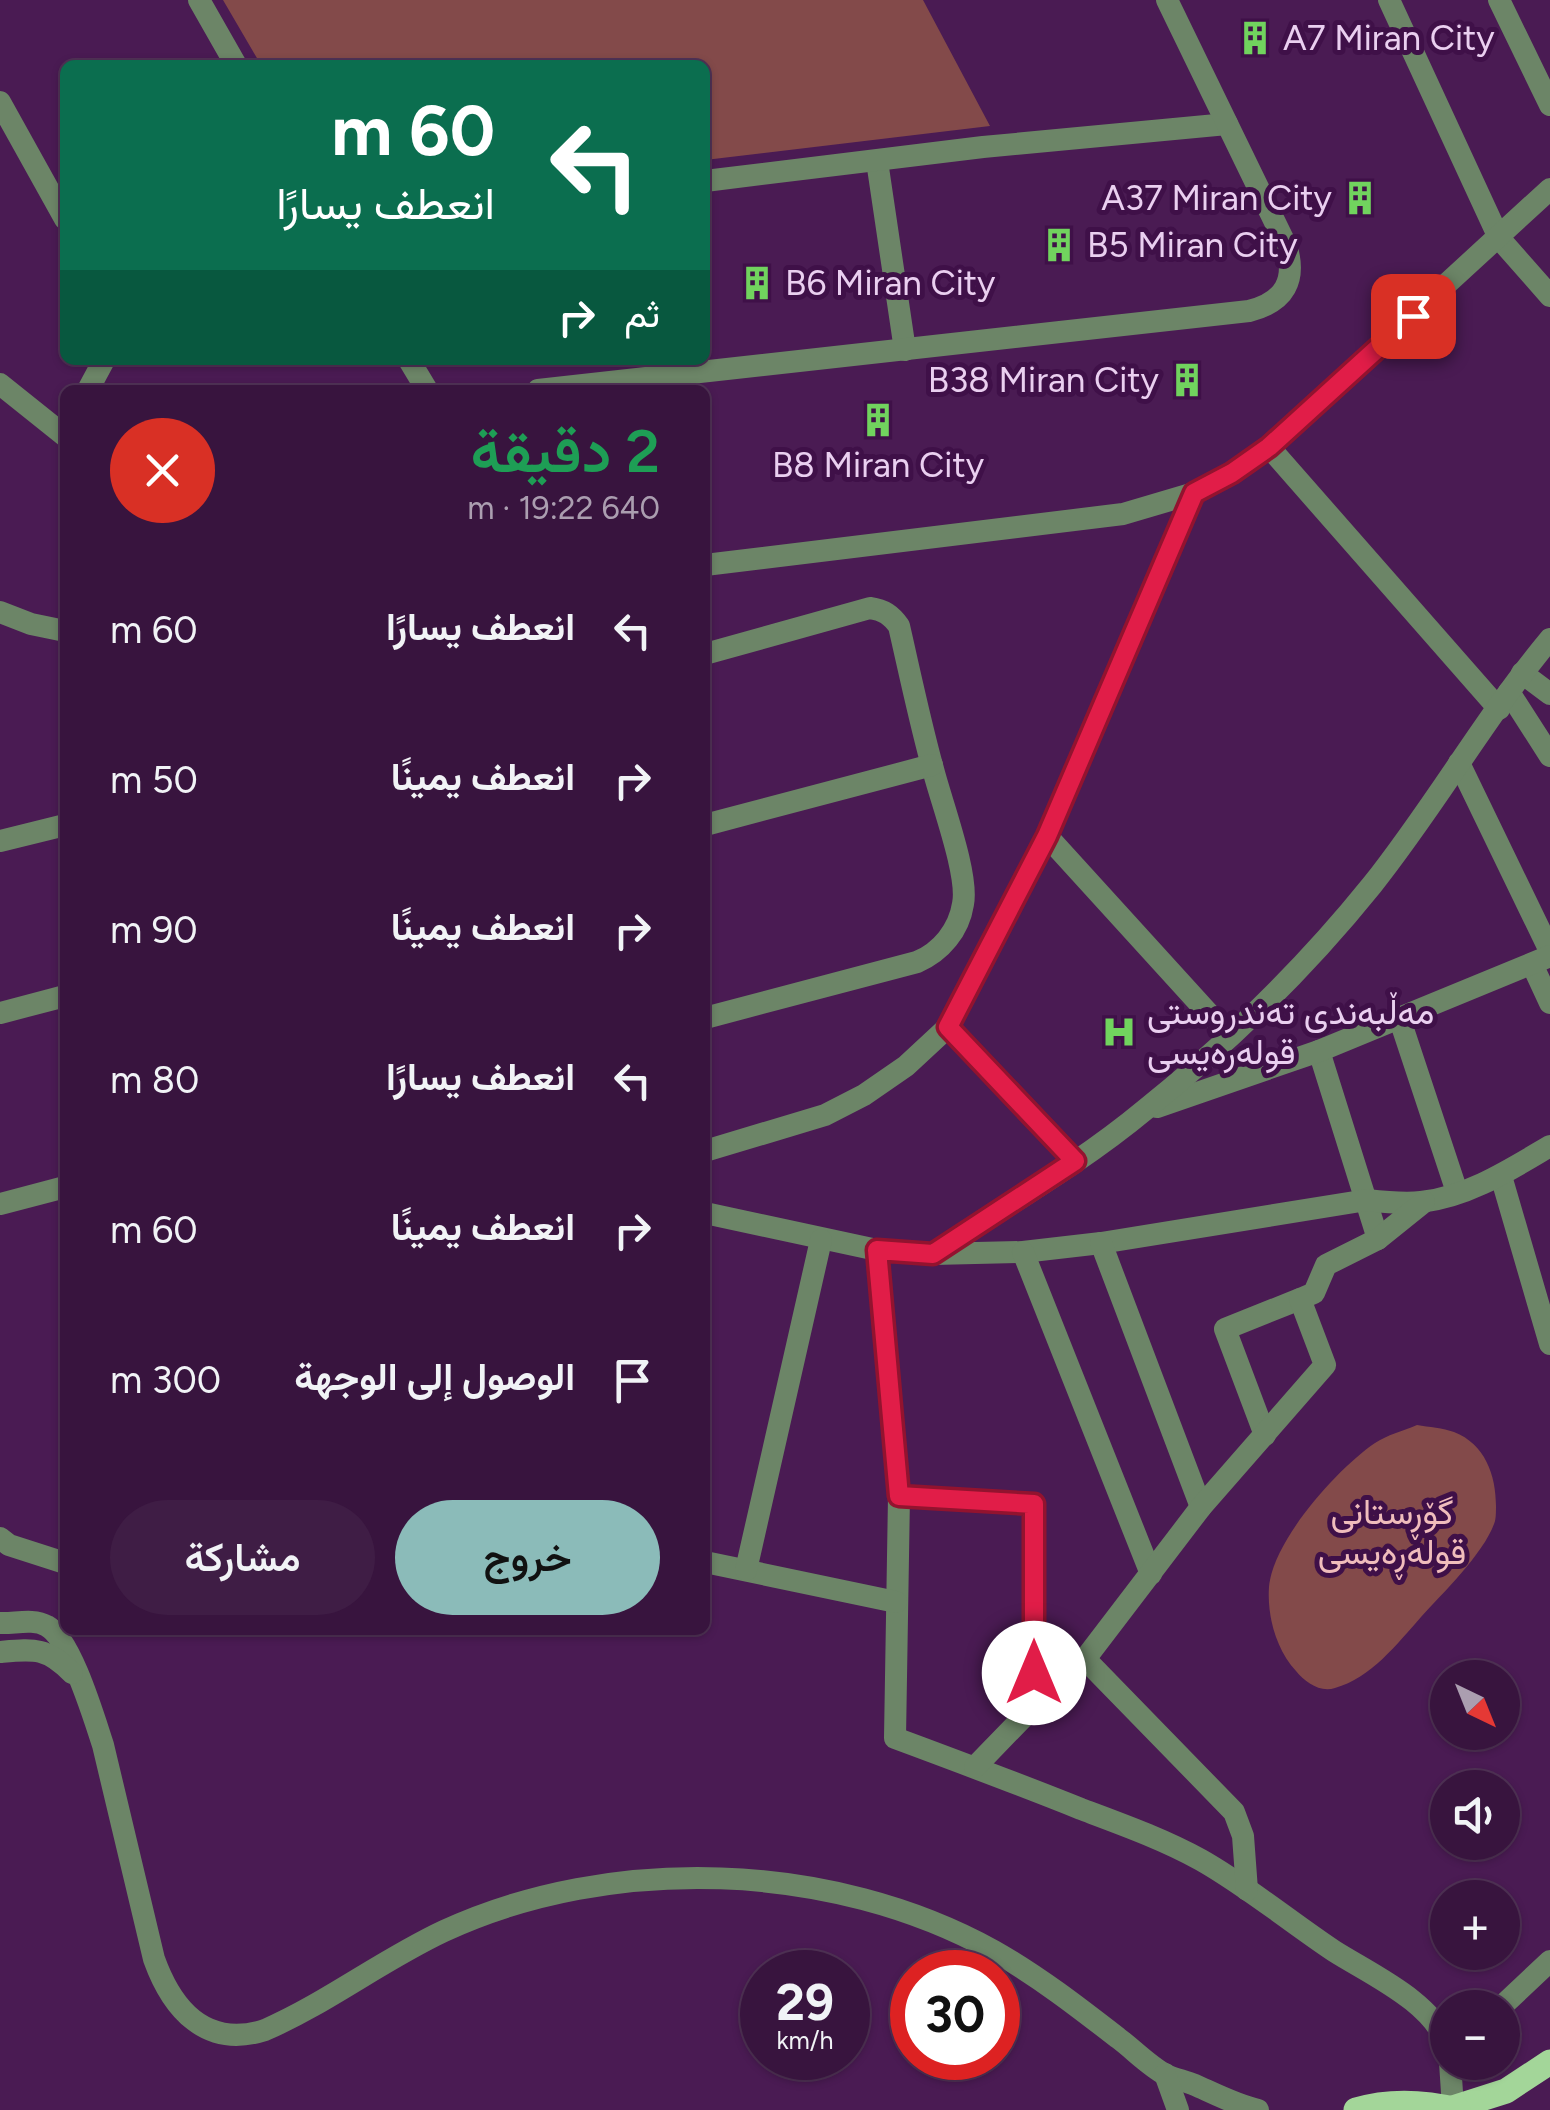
<!DOCTYPE html>
<html lang="ar">
<meta charset="utf-8">
<style>
body{margin:0;font-family:Figtree,Vazirmatn,sans-serif;background:#3f1d45;color:#f1f3f6;direction:rtl;height:100vh;display:flex;flex-direction:column;font-size:38px;white-space:nowrap}
*{box-sizing:border-box;margin:0}
p{font-size:32px;color:#ab9eb0}
.icon{flex:none;width:55px;height:55px;fill:none;stroke:currentColor;stroke-width:2;stroke-linecap:round;stroke-linejoin:round}
.map{position:relative;flex:1;overflow:hidden;direction:ltr}
.drawer{position:absolute;left:60px;top:385px;width:650px;height:1250px;display:flex;flex-direction:column;background:#38143e;border-radius:15px;box-shadow:0 2px 8px #0004,0 0 0 2px #523358;direction:rtl}
.drawer>*{flex:none}
.guide{position:absolute;left:60px;top:60px;width:650px;height:305px;border-radius:15px;box-shadow:0 2px 8px #0004,0 0 0 2px #523358;direction:rtl;background:#0b6e4f;color:#fff;overflow:hidden}
.needle{width:65px;rotate:137deg}
.controls{position:absolute;left:1430px;top:1660px;display:grid;gap:20px}
.controls a{display:grid;place-items:center;width:90px;height:90px;border-radius:50%;background:#38143e;box-shadow:0 2px 8px #0004,0 0 0 2px #523358;font-size:50px}
.speed{position:absolute;left:740px;top:1950px;display:flex;gap:20px;font-size:50px;font-weight:700;text-align:center}
.speed>*{display:grid;place-content:center;width:130px;height:130px;border-radius:50%;background:#38143e;box-shadow:0 2px 8px #0004,0 0 0 2px #523358;line-height:1}
.speed small{font-size:25px;font-weight:400}
.speed .limit{border:15px solid #d22;background:#fff;color:#111}
.pin{position:absolute;display:grid;place-items:center;width:85px;height:85px;color:#fff;margin:-42px;border-radius:20px;box-shadow:0 5px 15px #0006}
.me{position:absolute;width:110px;margin:-55px;rotate:0deg;stroke-linejoin:round;filter:drop-shadow(0 0 8px #0008)}
.turn{display:flex;align-items:center;gap:35px;height:210px;padding:0 50px;font-size:45px}
.turn .icon{width:130px;height:130px;stroke-width:2.5}
.turn b{display:block;font-size:70px;line-height:85px}
.then{display:flex;align-items:center;height:95px;padding:0 50px;background:#0003;gap:20px;font-size:38px}
.round{display:grid;place-items:center;flex:none;width:105px;height:105px;border-radius:52px;background:#3f1d45}
.head{display:flex;align-items:center;justify-content:space-between;height:170px;padding:0 50px}
h1{font-size:60px;font-weight:600;line-height:75px;color:#1e9e55}
.action{display:flex;gap:20px;margin-top:auto;padding:20px 50px}
.action a{flex:1;height:115px;border-radius:60px;background:#8bbbb9;color:#111;font-size:40px;font-weight:600;line-height:115px;text-align:center}
.action a+a{background:#3f1d45;color:#f1f3f6}
ul{padding:0;list-style:none}
li{display:flex;align-items:center;gap:30px;height:150px;padding:0 50px}
li div{flex:1}
li b{display:block;font-size:38px}
li em{font-style:normal}
.map>svg:first-child{display:block}
.green{fill:#834a4a}
.lines{fill:none;stroke-linecap:round;stroke-linejoin:round}
.minor{stroke:#6c8567;stroke-width:22}
.major{stroke:#a3d699;stroke-width:25}
.route-casing{stroke:#92132f;stroke-width:25}
.route{stroke:#e11d48;stroke-width:18}
.labels{text-anchor:middle;stroke-width:10;stroke-linejoin:round;paint-order:stroke}
.poi-label{font-size:35px;fill:#eacff0;stroke:#3f1048;text-anchor:start}
.park-label{font-size:35px;fill:#f0bdbc;stroke:#3f1048}
</style>
<div class="map">
<svg width="1550" height="2110" viewBox="0 0 1550 2110">
<rect width="100%" height="100%" fill="#4a1b53"/>
<!-- green -->
<g class="green">
<path d="M 223,0 L 923,0 L 990,126 L 705,160 L 705,65 L 261,65 Z"/>
<path d="M 1417,1425 C 1429,1427 1443,1428 1454,1432 C 1485,1444 1496,1475 1496,1506 C 1496,1509 1496,1518 1495,1521 C 1486,1551 1443,1593 1421,1617 C 1397,1644 1371,1678 1335,1688 C 1320,1693 1305,1682 1296,1671 C 1276,1649 1267,1616 1269,1587 C 1273,1540 1338,1468 1375,1443 C 1387,1435 1403,1431 1417,1425 Z"/>
</g>
<g class="lines">
<!-- minor -->
<g class="minor">
<path d="M 199,0 L 236,65"/>
<path d="M 1389,0 L 1499,238 L 1550,296"/>
<path d="M 1499,0 L 1550,105"/>
<path d="M 0,102 L 65,219"/>
<path d="M 877,161 L 905,350"/>
<path d="M 705,181 L 983,147 L 1227,124"/>
<path d="M 409,360 L 427,390"/>
<path d="M 0,384 L 65,436"/>
<path d="M 88,390 L 104,360"/>
<path d="M 538,390 L 1249,311 C 1285,302 1297,280 1286,245 L 1167,0"/>
<path d="M 1269,447 L 1499,709"/>
<path d="M 705,565 L 1123,514 L 1194,493 L 1232,473 L 1269,447 L 1550,189"/>
<path d="M 0,612 L 31,624 L 65,631"/>
<path d="M 705,654 L 870,608 C 884,610 891,615 899,626 C 910,674 920,722 933,769 C 941,801 969,875 963,904 C 959,930 941,952 917,962 L 705,1018"/>
<path d="M 1522,673 L 1550,694"/>
<path d="M 1509,692 L 1550,756"/>
<path d="M 1459,763 L 1550,951"/>
<path d="M 705,825 L 932,765"/>
<path d="M 1047,836 L 1229,1036"/>
<path d="M 0,841 L 65,825"/>
<path d="M 1532,964 L 1550,1003"/>
<path d="M 0,1013 L 65,996"/>
<path d="M 1400,1020 L 1457,1192"/>
<path d="M 948,1027 L 1075,1161"/>
<path d="M 1319,1051 L 1378,1239"/>
<path d="M 1157,1107 L 1319,1051 L 1550,956"/>
<path d="M 705,1151 L 825,1115 L 864,1095 L 906,1066 L 948,1027 L 1047,836 L 1194,493"/>
<path d="M 1501,1176 L 1550,1344"/>
<path d="M 0,1204 L 65,1187"/>
<path d="M 705,1213 L 877,1250 L 933,1254 L 1023,1252 L 1101,1243 L 1367,1200 C 1385,1202 1403,1204 1421,1202 C 1468,1197 1511,1169 1550,1146"/>
<path d="M 1101,1243 L 1201,1507"/>
<path d="M 877,1250 L 899,1496 L 895,1738 C 957,1761 1019,1784 1081,1809 C 1121,1824 1163,1839 1201,1860 C 1247,1886 1289,1921 1334,1951 C 1370,1974 1436,2003 1448,2048"/>
<path d="M 1023,1252 L 1151,1574"/>
<path d="M 933,1254 C 1004,1207 1080,1164 1146,1109 C 1228,1043 1306,967 1372,885 C 1435,806 1485,717 1550,639"/>
<path d="M 1265,1435 L 1225,1329 L 1300,1299"/>
<path d="M 899,1496 L 1034,1504 L 1034,1706"/>
<path d="M 0,1538 L 9,1545 L 65,1563"/>
<path d="M 705,1562 L 896,1602"/>
<path d="M 746,1570 L 821,1240"/>
<path d="M 0,1623 C 14,1624 33,1618 47,1626 C 71,1639 94,1718 103,1745 L 154,1959 C 172,2009 206,2049 265,2030 C 327,2003 382,1960 444,1931 C 611,1854 832,1861 994,1951 C 1038,1976 1078,2007 1118,2038 C 1133,2049 1149,2066 1166,2075 C 1175,2079 1185,2081 1195,2085 C 1215,2094 1236,2105 1258,2110"/>
<path d="M 0,1652 C 34,1649 47,1647 72,1673"/>
<path d="M 1085,1659 L 1234,1812 L 1243,1836 L 1247,1890"/>
<path d="M 975,1767 L 1034,1706 L 1085,1659 L 1201,1507 L 1325,1365 L 1300,1299 L 1314,1293 L 1326,1265 L 1378,1239 L 1424,1202"/>
<path d="M 1500,2008 L 1550,1961"/>
<path d="M 1450,2062 L 1453,2108"/>
<path d="M 1165,2074 L 1178,2110"/>
</g>
<!-- major -->
<g class="major">
<path d="M 1453,2108 L 1506,2091 L 1550,2062"/>
<path d="M 1356,2110 C 1389,2100 1425,2102 1458,2110"/>
</g>
</g>
<g class="lines">
<!-- route casing -->
<g class="route-casing">
<path id="route" d="M 1034,1673 L 1034,1504 L 899,1496 L 877,1250 L 933,1254 L 1075,1161 L 948,1027 L 1047,836 L 1194,493 L 1232,473 L 1269,447 L 1413,316"/>
</g>
<!-- route -->
<use href="#route" class="route"/>
</g>
<!-- icons -->
<defs>
<g id="building-bare" transform="scale(2.7)"><path d="M-4-6H4V6H1V3H-1V6H-4ZM-2.5-4.3h1.7v1.8h-1.7ZM.8-4.3h1.7v1.8H.8ZM-2.5-1h1.7V.8h-1.7ZM.8-1h1.7V.8H.8Z" fill="#71d35e" stroke="#3f1048" stroke-width="2.5" paint-order="stroke"/></g>
<g id="hospital-bare" transform="scale(2.7)"><path d="M-5-5h3v3.5h4V-5h3V5h-3V1.5h-4V5h-3Z" fill="#71d35e" stroke="#3f1048" stroke-width="2.5" paint-order="stroke"/></g>
</defs>
<g fill-rule="evenodd">
<use href="#building-bare" x="1255" y="38"/>
<use href="#building-bare" x="1360" y="198"/>
<use href="#building-bare" x="1059" y="245"/>
<use href="#building-bare" x="757" y="283"/>
<use href="#building-bare" x="1187" y="380"/>
<use href="#building-bare" x="878" y="420"/>
<use href="#hospital-bare" x="1119" y="1032"/>
</g>
<g class="labels">
<!-- poi labels -->
<g class="poi-label">
<text x="1283" y="50">A7 Miran City</text>
<text x="1332" y="210" text-anchor="end">A37 Miran City</text>
<text x="1087" y="257">B5 Miran City</text>
<text x="785" y="295">B6 Miran City</text>
<text x="1159" y="392" text-anchor="end">B38 Miran City</text>
<text x="878" y="477" text-anchor="middle">B8 Miran City</text>
<text x="1147" y="1024">مەڵبەندی تەندروستی<tspan x="1147" dy="40">قولەرەیسی</tspan></text>
</g>
<!-- park labels -->
<g class="park-label">
<text x="1392" y="1524">گۆڕستانی<tspan x="1392" dy="40">قولەڕەیسی</tspan></text>
</g>
</g>
</svg>
<div class="controls">
<a><svg class="needle" viewBox="-14 -14 28 28"><path d="M0-13l5 13h-10z" fill="#e53935"/><path d="M0 13l5-13h-10z" fill="#ab9eb0"/></svg></a>
<a><svg class="icon" aria-label="sound" viewBox="0 0 24 24"><path d="M4 9h4l5-4v14l-5-4H4zM17 9q2 3 0 6"/></svg></a>
<a>+</a>
<a>−</a>
</div>
<div class="speed"><div>29<small>km/h</small></div><div class="limit">30</div></div>
<div class="pin" style="left:1413px;top:316px;background:#d93025"><svg class="icon" aria-label="arrive" viewBox="0 0 24 24"><path d="M6 21V4h12l-3 4 3 4H6"/></svg></div>
<svg class="me" style="left:1034px;top:1673px" viewBox="-20 -20 40 40"><circle r="19" fill="#fff"/><path d="M0-13L10 11 0 6-10 11z" fill="#e11d48"/></svg>
<div class="guide">
<div class="turn"><svg class="icon" aria-label="left" viewBox="0 0 24 24"><path d="M17 20v-9H6M10 6l-5 5 5 5"/></svg><div><b>60 m</b>انعطف يسارًا</div></div>
<div class="then">ثم<svg class="icon" aria-label="right" viewBox="0 0 24 24"><path d="M7 20v-9h11M14 6l5 5-5 5"/></svg></div>
</div>
<section class="drawer">
<div class="head"><div><h1>2 دقيقة</h1><p>640 m · 19:22</p></div><a class="round" style="background:#d93025;color:#fff"><svg class="icon" aria-label="close" viewBox="0 0 24 24"><path d="M6 6l12 12M18 6L6 18"/></svg></a></div>
<ul>
<li><svg class="icon" aria-label="left" viewBox="0 0 24 24"><path d="M17 20v-9H6M10 6l-5 5 5 5"/></svg><div><b>انعطف يسارًا</b></div><em>60 m</em></li>
<li><svg class="icon" aria-label="right" viewBox="0 0 24 24"><path d="M7 20v-9h11M14 6l5 5-5 5"/></svg><div><b>انعطف يمينًا</b></div><em>50 m</em></li>
<li><svg class="icon" aria-label="right" viewBox="0 0 24 24"><path d="M7 20v-9h11M14 6l5 5-5 5"/></svg><div><b>انعطف يمينًا</b></div><em>90 m</em></li>
<li><svg class="icon" aria-label="left" viewBox="0 0 24 24"><path d="M17 20v-9H6M10 6l-5 5 5 5"/></svg><div><b>انعطف يسارًا</b></div><em>80 m</em></li>
<li><svg class="icon" aria-label="right" viewBox="0 0 24 24"><path d="M7 20v-9h11M14 6l5 5-5 5"/></svg><div><b>انعطف يمينًا</b></div><em>60 m</em></li>
<li><svg class="icon" aria-label="arrive" viewBox="0 0 24 24"><path d="M6 21V4h12l-3 4 3 4H6"/></svg><div><b>الوصول إلى الوجهة</b></div><em>300 m</em></li>
</ul>
<div class="action"><a>خروج</a><a>مشاركة</a></div>
</section>
</div>
